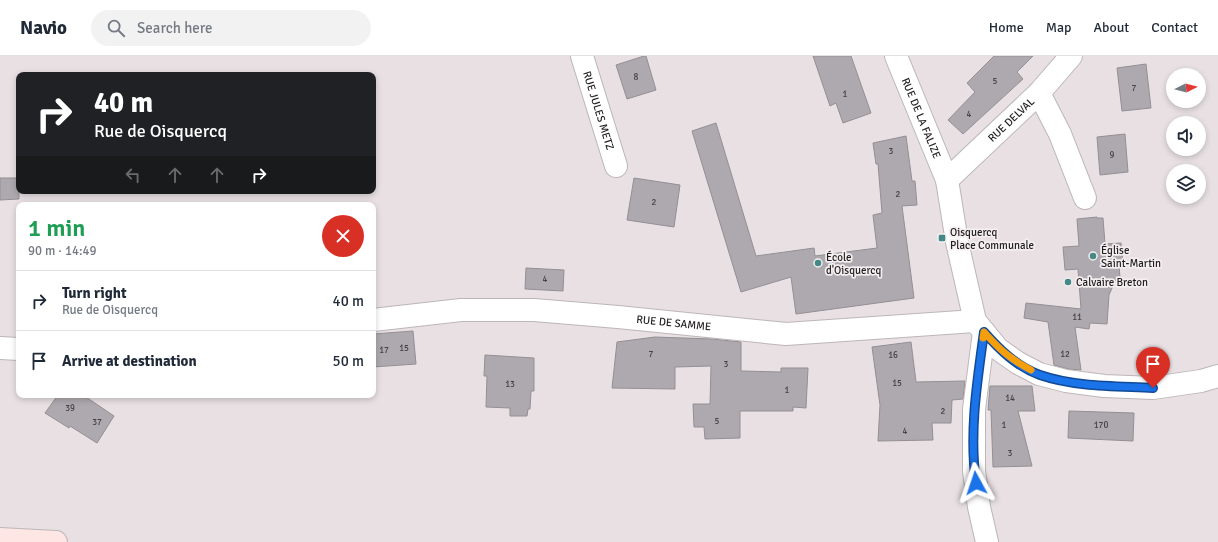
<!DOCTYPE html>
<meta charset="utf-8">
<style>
body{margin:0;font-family:Signika,sans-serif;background:#f2f2f3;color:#1f2937;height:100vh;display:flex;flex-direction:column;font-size:15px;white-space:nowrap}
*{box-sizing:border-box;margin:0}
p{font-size:13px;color:#747a83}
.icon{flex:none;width:22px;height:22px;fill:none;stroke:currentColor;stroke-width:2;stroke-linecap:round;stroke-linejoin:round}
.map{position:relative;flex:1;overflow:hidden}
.drawer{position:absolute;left:16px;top:146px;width:360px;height:196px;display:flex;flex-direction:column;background:#fff;border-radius:8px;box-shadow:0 2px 6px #0003}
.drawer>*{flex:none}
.hud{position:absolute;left:16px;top:16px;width:360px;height:122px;border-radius:8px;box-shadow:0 2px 6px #0003;background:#202124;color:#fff;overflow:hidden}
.needle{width:26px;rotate:84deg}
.fabs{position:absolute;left:1166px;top:12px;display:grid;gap:8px}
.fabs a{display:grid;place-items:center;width:40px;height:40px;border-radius:50%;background:#fff;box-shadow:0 2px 6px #0003;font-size:20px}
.pin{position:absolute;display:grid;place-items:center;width:34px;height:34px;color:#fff;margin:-41px -17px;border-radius:50% 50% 50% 0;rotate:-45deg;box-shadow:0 0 4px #0007}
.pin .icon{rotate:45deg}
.me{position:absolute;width:44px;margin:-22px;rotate:355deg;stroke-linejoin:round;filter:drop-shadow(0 0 3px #0008)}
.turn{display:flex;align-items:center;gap:14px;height:84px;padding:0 12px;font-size:18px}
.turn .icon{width:52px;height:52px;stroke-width:2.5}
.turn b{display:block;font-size:28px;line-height:34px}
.lanes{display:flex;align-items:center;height:38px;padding:0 12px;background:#0003;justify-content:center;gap:20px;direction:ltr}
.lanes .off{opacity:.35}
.round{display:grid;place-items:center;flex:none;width:42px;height:42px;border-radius:21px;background:#f2f2f3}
.overview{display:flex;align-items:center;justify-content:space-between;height:68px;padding:0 12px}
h1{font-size:24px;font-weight:600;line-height:30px;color:#1e9e55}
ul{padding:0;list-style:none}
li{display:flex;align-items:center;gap:12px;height:60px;padding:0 12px;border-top:1px solid #e0e1e3}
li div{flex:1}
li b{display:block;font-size:15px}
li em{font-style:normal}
header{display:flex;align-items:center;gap:24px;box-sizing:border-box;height:56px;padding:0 20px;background:#fff;border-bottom:1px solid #e0e1e3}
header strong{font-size:19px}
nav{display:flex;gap:22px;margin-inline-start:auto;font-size:14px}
.search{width:280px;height:36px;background:#f2f2f3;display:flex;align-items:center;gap:10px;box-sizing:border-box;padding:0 14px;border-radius:22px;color:#747a83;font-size:15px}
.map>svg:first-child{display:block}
.building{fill:#ada9ae;stroke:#938f94}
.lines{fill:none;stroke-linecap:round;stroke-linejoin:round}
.street-casing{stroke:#bdb6b8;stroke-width:24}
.secondary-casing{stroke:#bdb6b8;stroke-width:24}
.street{stroke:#fff;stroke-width:22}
.secondary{stroke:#fde6e4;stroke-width:22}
.route-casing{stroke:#114b97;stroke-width:10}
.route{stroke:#1a73e8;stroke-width:7}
.slow{stroke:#f59e0b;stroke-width:7}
.poi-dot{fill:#428987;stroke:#f5eef0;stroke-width:1.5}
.labels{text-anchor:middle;stroke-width:3.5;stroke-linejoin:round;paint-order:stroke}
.number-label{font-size:9px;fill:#444143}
.street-label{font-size:11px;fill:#211e1f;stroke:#f5eef0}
.poi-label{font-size:11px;fill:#211e1f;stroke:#f5eef0;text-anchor:start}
</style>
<header>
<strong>Navio</strong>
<div class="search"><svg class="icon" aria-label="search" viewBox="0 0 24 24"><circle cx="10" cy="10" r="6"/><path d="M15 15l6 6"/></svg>Search here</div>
<nav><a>Home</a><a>Map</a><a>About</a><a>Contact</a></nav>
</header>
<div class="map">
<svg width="1218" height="486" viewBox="0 0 1218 486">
<rect width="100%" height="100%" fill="#e8e0e3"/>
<!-- building -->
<g class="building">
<path d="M 644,0 L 646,0 L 656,34 L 627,43 L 616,9 Z"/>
<path d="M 813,0 L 851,0 L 871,57 L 843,67 L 836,47 L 830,50 Z"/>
<path d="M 994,0 L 1033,0 L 1017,16 L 1023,23 L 963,78 L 948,64 L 975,36 L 967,27 Z"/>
<path d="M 1146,8 L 1151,52 L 1122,55 L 1117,12 Z"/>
<path d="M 716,67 L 756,200 L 814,192 L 815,200 L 877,192 L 873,159 L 882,157 L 878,108 L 876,108 L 873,87 L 906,80 L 912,125 L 915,125 L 917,149 L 902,150 L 914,242 L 796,258 L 791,221 L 741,236 L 692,75 Z"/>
<path d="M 1125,78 L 1128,116 L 1100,119 L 1097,81 Z"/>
<path d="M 0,122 L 19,122 L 19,143 L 0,144 Z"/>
<path d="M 634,122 L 680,129 L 674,171 L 627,164 Z"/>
<path d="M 1097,161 L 1097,162 L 1103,162 L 1105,188 L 1121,187 L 1123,208 L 1119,209 L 1120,222 L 1116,223 L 1109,239 L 1107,268 L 1090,267 L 1089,273 L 1075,271 L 1081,314 L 1068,313 L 1054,309 L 1048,266 L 1024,262 L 1026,247 L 1081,253 L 1078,213 L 1065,214 L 1063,191 L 1079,190 L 1077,163 Z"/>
<path d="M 526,212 L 564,214 L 563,235 L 525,233 Z"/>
<path d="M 413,275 L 416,308 L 373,311 L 373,278 Z"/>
<path d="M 655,281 L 712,283 L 741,286 L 741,315 L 781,316 L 781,312 L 808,312 L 806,352 L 793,351 L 793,355 L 740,355 L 740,382 L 705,383 L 704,371 L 694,371 L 693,348 L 710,348 L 711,310 L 675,311 L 675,333 L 612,332 L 617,286 Z"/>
<path d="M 911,286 L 916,326 L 965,325 L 963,343 L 952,344 L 951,367 L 932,367 L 933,384 L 878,385 L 880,349 L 872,291 Z"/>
<path d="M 485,299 L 534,302 L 534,335 L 531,335 L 530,353 L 528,353 L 527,360 L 510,360 L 510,352 L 486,351 L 487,320 L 484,320 Z"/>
<path d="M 990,330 L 1032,330 L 1035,355 L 1018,355 L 1032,410 L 993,411 L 991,354 L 988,354 Z"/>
<path d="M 58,339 L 83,339 L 114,360 L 97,387 L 70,370 L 69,372 L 45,357 Z"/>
<path d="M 1069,355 L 1134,357 L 1133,385 L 1068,382 Z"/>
</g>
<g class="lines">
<!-- street casing -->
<g class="street-casing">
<g id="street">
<path id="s1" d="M 582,0 L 616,110"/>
<path id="s2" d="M 896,0 L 947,124 L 957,186 L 975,265 L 998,293 L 1018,307 L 1039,318 L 1066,325 L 1104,330 L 1153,332 L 1201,325 L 1218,320"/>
<path d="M 1039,37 L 1060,78 L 1085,142"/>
<path id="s3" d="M 947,124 L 1039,37 L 1071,0"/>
<path id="s4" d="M 373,264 L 461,254 L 534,254 L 618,261 L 786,278 L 975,265"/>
<path d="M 984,276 L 974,353 L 974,415 L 979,451 L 987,486"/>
<path d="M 0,292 L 19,293"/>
</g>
</g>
<!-- secondary casing -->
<g class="secondary-casing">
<path id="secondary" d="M 0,483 L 56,486"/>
</g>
<!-- street -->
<use href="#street" class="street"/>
<!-- secondary -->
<use href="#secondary" class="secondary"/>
</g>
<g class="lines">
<!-- route casing -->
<g class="route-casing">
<path id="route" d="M 976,427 C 969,377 977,326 984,276 C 999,293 1017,311 1040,319 C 1075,331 1116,330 1153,332"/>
</g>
<!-- route -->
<use href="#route" class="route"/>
<!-- slow -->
<path class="slow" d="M 983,282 L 984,276 C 999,293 1010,303 1031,314"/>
</g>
<!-- markers -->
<g class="poi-dot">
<rect x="938" y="178" width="8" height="8" rx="2"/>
<circle cx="1093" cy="200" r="4"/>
<circle cx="818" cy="207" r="4"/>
<circle cx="1068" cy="226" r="4"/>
</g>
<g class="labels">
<!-- number labels -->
<g class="number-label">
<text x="636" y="24">8</text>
<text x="995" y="28">5</text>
<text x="1134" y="35">7</text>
<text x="845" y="41">1</text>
<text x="969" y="61">4</text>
<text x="891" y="98">3</text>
<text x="1112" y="102">9</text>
<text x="898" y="141">2</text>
<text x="654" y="149">2</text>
<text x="545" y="226">4</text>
<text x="1077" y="264">11</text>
<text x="404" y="295">15</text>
<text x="384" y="297">17</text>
<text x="651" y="301">7</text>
<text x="1065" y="301">12</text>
<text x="893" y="302">16</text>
<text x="726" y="311">3</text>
<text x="897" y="330">15</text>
<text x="510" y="331">13</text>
<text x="787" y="337">1</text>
<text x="1010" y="345">14</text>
<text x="70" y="355">39</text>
<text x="943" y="358">2</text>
<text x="717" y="368">5</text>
<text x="97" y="369">37</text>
<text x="1004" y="372">1</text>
<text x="1101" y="372">170</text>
<text x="905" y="378">4</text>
<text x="1010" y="400">3</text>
</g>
<!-- street labels -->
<g class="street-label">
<text dy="4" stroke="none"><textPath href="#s1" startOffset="57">RUE JULES METZ</textPath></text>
<text dy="4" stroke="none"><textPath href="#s2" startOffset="67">RUE DE LA FALIZE</textPath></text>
<text dy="4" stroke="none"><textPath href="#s3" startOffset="88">RUE DELVAL</textPath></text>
<text dy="4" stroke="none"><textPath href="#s4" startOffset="302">RUE DE SAMME</textPath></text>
</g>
<!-- poi labels -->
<g class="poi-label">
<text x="950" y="180">Oisquercq<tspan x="950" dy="13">Place Communale</tspan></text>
<text x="1101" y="198">Église<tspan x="1101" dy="13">Saint-Martin</tspan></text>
<text x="826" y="205">École<tspan x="826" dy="13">d'Oisquercq</tspan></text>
<text x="1076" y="230">Calvaire Breton</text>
</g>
</g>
</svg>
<div class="fabs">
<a><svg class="needle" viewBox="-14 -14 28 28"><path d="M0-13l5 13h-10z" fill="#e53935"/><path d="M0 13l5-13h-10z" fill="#747a83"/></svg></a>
<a><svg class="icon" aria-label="sound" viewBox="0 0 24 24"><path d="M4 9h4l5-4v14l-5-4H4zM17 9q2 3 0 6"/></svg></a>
<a><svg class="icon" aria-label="layers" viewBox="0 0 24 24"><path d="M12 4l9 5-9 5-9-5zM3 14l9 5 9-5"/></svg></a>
</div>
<div class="pin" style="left:1153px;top:332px;background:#d93025"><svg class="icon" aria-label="arrive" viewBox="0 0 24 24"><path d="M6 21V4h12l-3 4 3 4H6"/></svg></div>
<svg class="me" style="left:976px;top:427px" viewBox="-20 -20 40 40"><path d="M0-17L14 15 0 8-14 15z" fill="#1a73e8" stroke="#fff" stroke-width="4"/></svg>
<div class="hud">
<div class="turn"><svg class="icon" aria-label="right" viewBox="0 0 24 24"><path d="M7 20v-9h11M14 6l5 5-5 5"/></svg><div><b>40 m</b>Rue de Oisquercq</div></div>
<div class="lanes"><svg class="icon off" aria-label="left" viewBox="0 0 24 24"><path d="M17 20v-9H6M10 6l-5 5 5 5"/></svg><svg class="icon off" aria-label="ahead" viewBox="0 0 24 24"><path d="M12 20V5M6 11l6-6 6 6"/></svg><svg class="icon off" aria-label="ahead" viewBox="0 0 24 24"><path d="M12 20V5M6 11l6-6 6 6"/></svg><svg class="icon" aria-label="right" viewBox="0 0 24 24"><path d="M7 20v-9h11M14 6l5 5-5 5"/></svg></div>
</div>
<section class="drawer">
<div class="overview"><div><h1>1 min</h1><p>90 m · 14:49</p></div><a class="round" style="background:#d93025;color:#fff"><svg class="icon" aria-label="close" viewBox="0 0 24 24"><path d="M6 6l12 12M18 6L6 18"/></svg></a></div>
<ul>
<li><svg class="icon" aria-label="right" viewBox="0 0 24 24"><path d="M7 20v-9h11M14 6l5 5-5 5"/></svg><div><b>Turn right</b><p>Rue de Oisquercq</p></div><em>40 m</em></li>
<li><svg class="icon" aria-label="arrive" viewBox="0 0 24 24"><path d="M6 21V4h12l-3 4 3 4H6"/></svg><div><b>Arrive at destination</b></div><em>50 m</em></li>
</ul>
</section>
</div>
